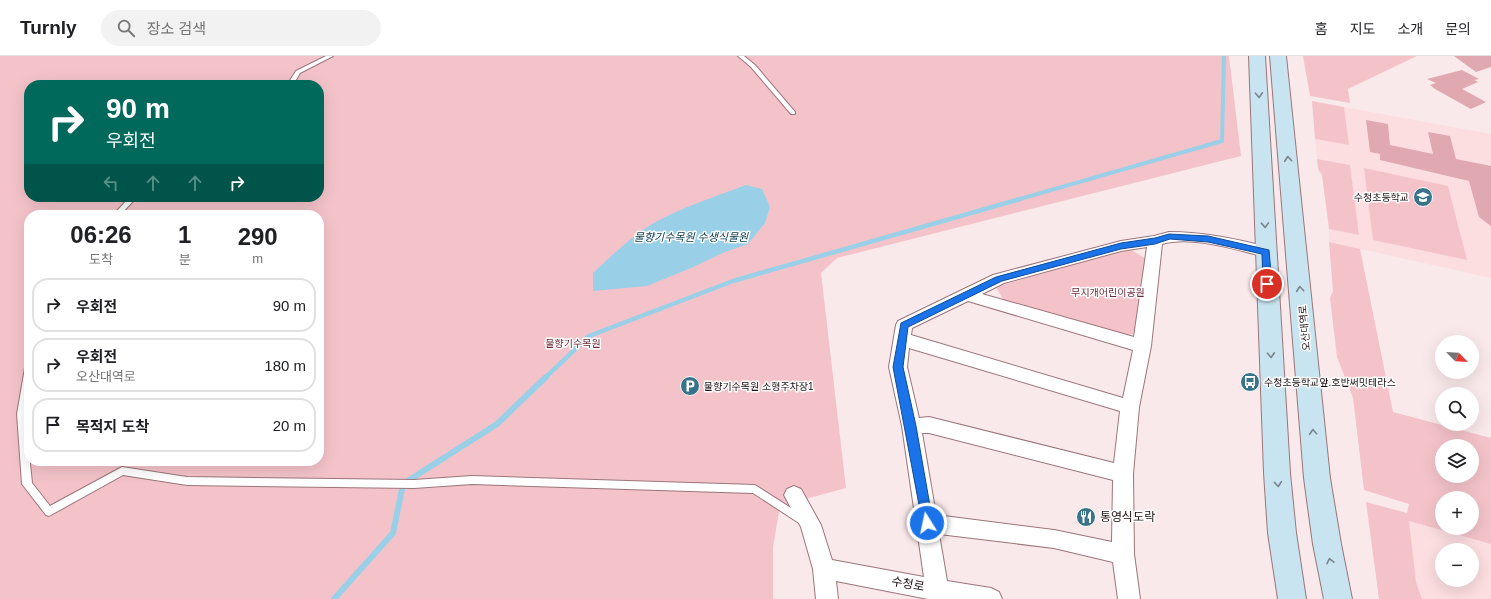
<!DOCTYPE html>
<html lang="ko">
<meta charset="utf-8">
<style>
body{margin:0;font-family:Helvetica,"Noto Sans KR",sans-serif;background:#f2f2f2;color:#202124;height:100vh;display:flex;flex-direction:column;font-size:15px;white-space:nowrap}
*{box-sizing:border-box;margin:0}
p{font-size:13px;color:#757577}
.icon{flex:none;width:22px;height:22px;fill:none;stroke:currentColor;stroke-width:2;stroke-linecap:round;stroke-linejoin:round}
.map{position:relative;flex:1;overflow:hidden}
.panel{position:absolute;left:24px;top:154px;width:300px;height:256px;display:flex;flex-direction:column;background:#fff;border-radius:16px;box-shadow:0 4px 16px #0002}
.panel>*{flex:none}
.banner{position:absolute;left:24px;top:24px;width:300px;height:122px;border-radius:16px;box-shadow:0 4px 16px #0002;background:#00695c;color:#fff;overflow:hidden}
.needle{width:26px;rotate:114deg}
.buttons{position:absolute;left:1435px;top:279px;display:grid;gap:8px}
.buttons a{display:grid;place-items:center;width:44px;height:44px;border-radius:50%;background:#fff;box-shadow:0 4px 16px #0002;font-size:20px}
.pin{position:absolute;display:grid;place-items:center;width:34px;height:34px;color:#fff;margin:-17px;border:2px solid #fff;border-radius:50%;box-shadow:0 1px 4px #0007}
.me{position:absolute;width:44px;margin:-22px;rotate:350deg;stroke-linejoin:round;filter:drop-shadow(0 0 3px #0008)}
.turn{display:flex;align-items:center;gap:14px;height:84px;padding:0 16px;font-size:18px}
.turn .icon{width:52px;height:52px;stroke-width:2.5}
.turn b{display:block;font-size:28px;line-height:34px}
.lanes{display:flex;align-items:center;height:38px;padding:0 16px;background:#0003;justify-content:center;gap:20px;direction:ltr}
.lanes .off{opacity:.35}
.eta{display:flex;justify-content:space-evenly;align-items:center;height:68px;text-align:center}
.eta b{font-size:24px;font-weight:600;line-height:28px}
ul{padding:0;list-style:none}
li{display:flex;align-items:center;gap:12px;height:54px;margin:0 8px 6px;padding:0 8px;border:2px solid #e0e0e0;border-radius:16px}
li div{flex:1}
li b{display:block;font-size:15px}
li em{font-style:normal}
header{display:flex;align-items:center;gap:24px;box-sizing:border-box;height:56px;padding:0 20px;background:#fff;border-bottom:1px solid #e0e0e0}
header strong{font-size:19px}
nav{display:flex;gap:22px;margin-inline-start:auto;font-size:14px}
.search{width:280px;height:36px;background:#f2f2f2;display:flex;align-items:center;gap:10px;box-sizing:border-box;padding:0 14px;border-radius:22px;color:#757577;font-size:15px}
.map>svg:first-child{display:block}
.built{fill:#fcdde0;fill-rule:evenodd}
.green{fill:#f4c3ca;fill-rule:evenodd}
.water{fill:#99d0e8}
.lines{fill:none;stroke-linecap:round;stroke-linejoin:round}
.stream-far2{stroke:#99d0e8;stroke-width:4}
.stream-far1{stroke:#99d0e8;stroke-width:4.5}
.stream{stroke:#99d0e8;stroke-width:6}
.building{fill:#e0a8b0}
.lane-casing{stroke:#9b757a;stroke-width:2}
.street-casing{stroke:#9b757a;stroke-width:2}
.secondary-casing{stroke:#9b757a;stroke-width:2}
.lane{fill:#fff;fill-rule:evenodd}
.street{fill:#fff;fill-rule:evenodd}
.secondary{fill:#c7e4f0;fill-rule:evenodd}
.oneway{stroke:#7a848c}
.route{fill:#1a73e8;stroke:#114b97}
.labels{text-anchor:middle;stroke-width:3;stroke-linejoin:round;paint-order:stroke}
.poi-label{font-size:10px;fill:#1c0e11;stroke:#fff;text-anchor:start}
.park-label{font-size:10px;fill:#6c2938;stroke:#fff}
.street-label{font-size:10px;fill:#1c0e11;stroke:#fff}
.water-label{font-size:11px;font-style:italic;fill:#053748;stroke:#fff}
.near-poi-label{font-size:12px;fill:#1c0e11;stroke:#fff;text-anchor:start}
.near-street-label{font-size:12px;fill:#1c0e11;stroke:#fff}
</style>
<header>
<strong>Turnly</strong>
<div class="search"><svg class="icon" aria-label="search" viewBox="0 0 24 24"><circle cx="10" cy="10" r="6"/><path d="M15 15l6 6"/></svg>장소 검색</div>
<nav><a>홈</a><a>지도</a><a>소개</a><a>문의</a></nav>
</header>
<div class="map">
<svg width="1491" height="543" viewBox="0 0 1491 543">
<rect width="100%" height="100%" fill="#fae9eb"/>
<!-- built -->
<g class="built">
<path d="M 1344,51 L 1491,78 L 1491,222 L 1329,186 L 1329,173 L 1358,179 L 1350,109 L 1317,103 L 1315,83 L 1349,89 Z"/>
<path d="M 1409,465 L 1491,488 L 1491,543 L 1422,543 L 1416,527 ZM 1442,494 L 1472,494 L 1472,524 L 1442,524 Z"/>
</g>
<!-- green -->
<g class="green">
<path d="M 0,0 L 1229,0 L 1241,100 L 837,202 L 821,217 L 846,432 L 780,450 L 773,491 L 773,543 L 0,543 ZM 29,29 L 319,29 L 319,141 L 29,141 ZM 29,159 L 319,159 L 319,405 L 29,405 Z"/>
<path d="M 1303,0 L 1417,0 L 1348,33 L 1350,47 L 1310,40 Z"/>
<path d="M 1312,45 L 1344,51 L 1349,89 L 1315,83 Z"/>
<path d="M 1317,103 L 1350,109 L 1359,179 L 1329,173 L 1322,119 L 1318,113 Z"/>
<path d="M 1364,112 L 1448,130 L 1467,204 L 1373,184 Z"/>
<path d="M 1329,186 L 1360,193 L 1393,356 L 1491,382 L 1491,488 L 1409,465 L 1416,526 L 1422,543 L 1379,543 L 1366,446 L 1407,457 L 1409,448 L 1364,434 L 1353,342 L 1337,301 L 1330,242 L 1333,235 ZM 1442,390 L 1472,390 L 1472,420 L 1442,420 ZM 1442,442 L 1472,442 L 1472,472 L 1442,472 Z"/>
<path d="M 1128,192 L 1148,204 L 1139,276 L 1129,279 L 1004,245 L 996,231 Z"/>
</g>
<!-- water -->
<path class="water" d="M 746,129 L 762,133 L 770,151 L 765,167 L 748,188 L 725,196 L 691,212 L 647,230 L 593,235 L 593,217 C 611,200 631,181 652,168 C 682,151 714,141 746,129 Z"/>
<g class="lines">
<!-- stream-far2 -->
<path class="stream-far2" d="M 1016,144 L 1222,85 L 1224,0"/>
<!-- stream-far1 -->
<path class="stream-far1" d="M 545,322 L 589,280 L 733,225 L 1020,143"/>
<!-- stream -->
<path class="stream" d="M 334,543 L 393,477 L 403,428 L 497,368 L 546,321"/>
</g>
<!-- building -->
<g class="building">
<path d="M 1454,0 L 1491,0 L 1491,11 L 1476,16 Z"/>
<path d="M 1462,14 L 1479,23 L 1474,24 L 1478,26 L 1462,33 L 1486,46 L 1471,53 L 1435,33 L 1430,29 L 1436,27 L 1427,23 Z"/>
<path d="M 1366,64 L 1388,68 L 1390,89 L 1433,98 L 1428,76 L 1450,80 L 1456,103 L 1491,110 L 1491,170 L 1479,161 L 1469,125 L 1380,104 L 1380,98 L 1370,96 Z"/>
</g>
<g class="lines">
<!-- lane casing -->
<g class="lane-casing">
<g id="lane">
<path d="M 326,0 L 333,0 L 300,17 L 293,29 L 287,29 L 296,15 Z"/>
<path d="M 738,0 L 744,0 L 755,9 L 795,56 L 795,58 L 791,58 L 751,11 Z"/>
<path d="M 130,141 L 137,141 L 120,159 L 113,159 Z"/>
<path d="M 29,309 L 29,337 L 25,358 L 32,427 L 50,450 L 122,411 L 187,421 L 414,424 L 472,420 L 755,429 L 805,461 L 807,464 L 805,467 L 802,468 L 799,467 L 753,437 L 472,428 L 414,432 L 187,429 L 123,419 L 49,460 L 46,459 L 22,428 L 17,358 L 25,312 L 26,310 Z"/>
</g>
</g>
<!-- street casing -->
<g class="street-casing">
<path id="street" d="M 1169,176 C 1204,176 1238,183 1271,192 L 1274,196 L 1271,200 L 1266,201 C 1236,194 1192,179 1162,188 L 1151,290 L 1139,351 L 1133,418 L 1134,498 L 1140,543 L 1118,543 L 1113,506 L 1054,492 L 939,478 L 947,525 L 991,532 L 999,536 L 1002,543 L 928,543 L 836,525 L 838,543 L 816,543 L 813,513 L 801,471 L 784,439 L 787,433 L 794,430 L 801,433 L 821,469 L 832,504 L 924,521 L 902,370 L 889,311 L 896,269 L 898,265 L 993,219 L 1121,185 L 1154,180 ZM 1147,191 L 1134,281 L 982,238 L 1004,227 L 1121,195 ZM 968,245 L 1133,294 L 1123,342 L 911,279 L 912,272 ZM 909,292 L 1120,355 L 1114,407 L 929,361 L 919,362 L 907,311 ZM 922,377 L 929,377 L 1113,424 L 1112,486 L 1054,474 L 936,459 Z"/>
</g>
<!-- secondary casing -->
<g class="secondary-casing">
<g id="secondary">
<path d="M 1249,0 L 1265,0 L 1290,417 L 1296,477 L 1306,543 L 1278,543 L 1268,477 L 1264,417 Z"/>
<path d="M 1270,0 L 1286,0 L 1330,422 L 1341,488 L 1352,543 L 1324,543 L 1313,488 L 1304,422 Z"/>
</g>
</g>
<!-- lane -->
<use href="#lane" class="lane"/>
<!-- street -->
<use href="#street" class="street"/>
<!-- secondary -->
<use href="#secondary" class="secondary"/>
</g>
<!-- one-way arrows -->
<defs><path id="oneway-chevron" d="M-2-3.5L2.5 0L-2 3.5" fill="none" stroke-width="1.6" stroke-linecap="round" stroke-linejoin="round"/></defs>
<g class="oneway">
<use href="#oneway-chevron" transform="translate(1259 39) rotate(87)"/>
<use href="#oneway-chevron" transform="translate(1288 103) rotate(-95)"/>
<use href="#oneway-chevron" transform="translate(1265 169) rotate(88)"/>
<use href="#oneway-chevron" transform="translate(1300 233) rotate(-95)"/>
<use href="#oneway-chevron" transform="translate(1271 299) rotate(87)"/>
<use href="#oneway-chevron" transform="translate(1313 376) rotate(-95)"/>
<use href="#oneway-chevron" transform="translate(1278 428) rotate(86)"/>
<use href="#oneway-chevron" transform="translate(1330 505) rotate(-102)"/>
</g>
<!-- route -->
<path class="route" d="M 1169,178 L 1208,180 L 1269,194 L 1272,228 L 1267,231 L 1263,228 L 1262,198 L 1208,186 L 1170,183 L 1155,188 L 1121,193 L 1002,225 L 908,271 L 903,311 L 916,370 L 933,467 L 931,470 L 927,472 L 923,470 L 893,311 L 901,267 L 996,221 L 1121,187 L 1155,182 Z"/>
<!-- icons -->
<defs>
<g id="school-disc" transform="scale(1)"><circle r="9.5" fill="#38738c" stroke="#fff"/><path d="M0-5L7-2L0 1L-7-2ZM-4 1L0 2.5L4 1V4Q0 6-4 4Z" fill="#fff"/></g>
<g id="bus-disc" transform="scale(1)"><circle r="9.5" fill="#38738c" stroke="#fff"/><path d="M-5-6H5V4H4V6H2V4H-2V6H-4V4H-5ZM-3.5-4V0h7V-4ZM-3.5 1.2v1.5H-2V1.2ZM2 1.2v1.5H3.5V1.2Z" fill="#fff"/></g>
<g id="parking-disc" transform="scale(1)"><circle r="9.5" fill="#38738c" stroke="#fff"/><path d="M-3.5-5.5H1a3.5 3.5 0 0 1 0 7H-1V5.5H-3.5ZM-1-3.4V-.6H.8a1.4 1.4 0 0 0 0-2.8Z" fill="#fff"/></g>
<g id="restaurant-disc" transform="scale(1)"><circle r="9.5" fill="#38738c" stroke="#fff"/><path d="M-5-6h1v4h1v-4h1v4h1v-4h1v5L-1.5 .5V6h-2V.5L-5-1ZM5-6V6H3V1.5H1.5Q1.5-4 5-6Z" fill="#fff"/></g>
</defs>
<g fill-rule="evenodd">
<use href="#school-disc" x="1423" y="141"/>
<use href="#bus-disc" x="1250" y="326"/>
<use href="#parking-disc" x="690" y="330"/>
<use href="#restaurant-disc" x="1086" y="461"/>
</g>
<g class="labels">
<!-- poi labels -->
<g class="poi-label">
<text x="1409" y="145" text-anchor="end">수청초등학교</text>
<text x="1264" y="330">수청초등학교앞.호반써밋테라스</text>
<text x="704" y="334">물향기수목원 소형주차장1</text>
</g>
<!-- park labels -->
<g class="park-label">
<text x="1108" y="240">무지개어린이공원</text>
<text x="573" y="291">물향기수목원</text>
</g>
<!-- street labels -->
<g class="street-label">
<text transform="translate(1304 272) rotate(-95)" y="4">오산대역로</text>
</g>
<!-- water labels -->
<g class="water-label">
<text x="691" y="185">물향기수목원 수생식물원</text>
</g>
<!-- near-poi labels -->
<g class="near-poi-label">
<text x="1100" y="465">통영식도락</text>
</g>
<!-- near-street labels -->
<g class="near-street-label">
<text transform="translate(908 528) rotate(10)" y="4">수청로</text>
</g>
</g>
</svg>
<div class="buttons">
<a><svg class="needle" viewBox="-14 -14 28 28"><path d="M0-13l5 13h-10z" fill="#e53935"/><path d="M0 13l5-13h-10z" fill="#757577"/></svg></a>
<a><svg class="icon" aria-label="search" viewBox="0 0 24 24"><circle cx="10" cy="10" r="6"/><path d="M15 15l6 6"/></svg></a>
<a><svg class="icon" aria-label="layers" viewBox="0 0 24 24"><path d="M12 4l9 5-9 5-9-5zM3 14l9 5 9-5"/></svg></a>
<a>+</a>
<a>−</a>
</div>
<div class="pin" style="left:1267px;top:228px;background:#d93025"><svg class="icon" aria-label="arrive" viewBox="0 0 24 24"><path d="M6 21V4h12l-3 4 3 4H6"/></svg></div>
<svg class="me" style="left:927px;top:467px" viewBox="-20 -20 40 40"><circle r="17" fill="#1a73e8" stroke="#fff" stroke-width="3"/><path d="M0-11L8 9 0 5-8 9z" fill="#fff"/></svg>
<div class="banner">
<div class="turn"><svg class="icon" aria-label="right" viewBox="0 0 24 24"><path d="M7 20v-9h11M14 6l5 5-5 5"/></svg><div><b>90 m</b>우회전</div></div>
<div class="lanes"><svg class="icon off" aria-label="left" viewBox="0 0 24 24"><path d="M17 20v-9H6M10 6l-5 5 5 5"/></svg><svg class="icon off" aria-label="ahead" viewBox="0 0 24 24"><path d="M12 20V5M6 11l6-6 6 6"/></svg><svg class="icon off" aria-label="ahead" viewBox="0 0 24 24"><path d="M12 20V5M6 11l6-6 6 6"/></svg><svg class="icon" aria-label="right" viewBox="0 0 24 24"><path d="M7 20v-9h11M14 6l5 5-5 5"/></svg></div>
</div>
<section class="panel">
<div class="eta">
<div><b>06:26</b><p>도착</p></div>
<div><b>1</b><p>분</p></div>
<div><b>290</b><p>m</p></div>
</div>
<ul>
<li><svg class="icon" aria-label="right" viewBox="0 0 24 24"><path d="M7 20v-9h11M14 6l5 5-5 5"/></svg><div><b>우회전</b></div><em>90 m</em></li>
<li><svg class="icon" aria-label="right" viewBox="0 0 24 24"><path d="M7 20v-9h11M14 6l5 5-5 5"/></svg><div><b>우회전</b><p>오산대역로</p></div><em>180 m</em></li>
<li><svg class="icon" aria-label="arrive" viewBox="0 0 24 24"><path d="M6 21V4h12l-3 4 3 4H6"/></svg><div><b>목적지 도착</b></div><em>20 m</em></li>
</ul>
</section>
</div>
